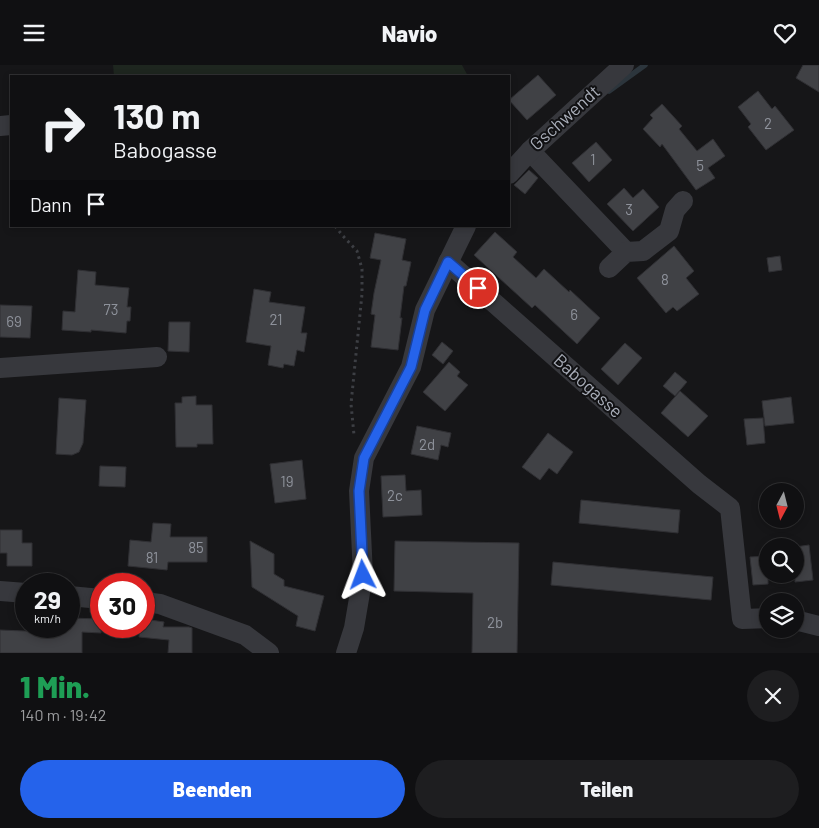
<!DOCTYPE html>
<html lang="de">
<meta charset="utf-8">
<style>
body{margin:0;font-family:Barlow,sans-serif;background:#1e1e20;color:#f1f3f6;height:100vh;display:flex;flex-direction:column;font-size:19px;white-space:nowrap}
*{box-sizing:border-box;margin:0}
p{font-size:16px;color:#9c9d9f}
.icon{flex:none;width:28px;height:28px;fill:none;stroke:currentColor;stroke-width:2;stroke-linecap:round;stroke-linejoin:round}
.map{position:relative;height:588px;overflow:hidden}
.side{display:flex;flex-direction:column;background:#101012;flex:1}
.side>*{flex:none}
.top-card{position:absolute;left:10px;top:10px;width:500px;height:152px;border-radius:0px;box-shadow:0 2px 8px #0003,0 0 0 1px #303032;background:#101012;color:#f1f3f6;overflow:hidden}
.needle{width:32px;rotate:187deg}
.fabs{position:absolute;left:759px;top:418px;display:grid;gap:10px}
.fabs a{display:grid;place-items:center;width:45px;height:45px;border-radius:50%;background:#101012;box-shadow:0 2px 8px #0003,0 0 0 1px #303032;font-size:25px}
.speed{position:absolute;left:15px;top:508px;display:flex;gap:10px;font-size:25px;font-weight:700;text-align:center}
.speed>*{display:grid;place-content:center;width:65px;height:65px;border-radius:50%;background:#101012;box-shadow:0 2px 8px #0003,0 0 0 1px #303032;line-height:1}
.speed small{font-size:12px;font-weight:400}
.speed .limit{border:8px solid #d22;background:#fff;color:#111}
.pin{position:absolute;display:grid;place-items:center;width:42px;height:42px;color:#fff;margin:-21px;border:2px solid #fff;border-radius:50%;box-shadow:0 1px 5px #0007}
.me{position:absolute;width:55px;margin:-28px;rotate:357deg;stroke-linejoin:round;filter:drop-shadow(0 0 4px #0008)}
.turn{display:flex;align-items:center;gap:18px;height:105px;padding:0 20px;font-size:22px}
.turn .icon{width:65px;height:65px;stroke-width:2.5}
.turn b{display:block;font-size:35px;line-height:42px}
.then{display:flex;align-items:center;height:48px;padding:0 20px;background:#0003;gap:10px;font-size:19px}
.round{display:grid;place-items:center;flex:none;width:52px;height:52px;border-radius:26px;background:#1e1e20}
.headline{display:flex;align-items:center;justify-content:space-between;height:85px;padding:0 20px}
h1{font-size:30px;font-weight:800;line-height:38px;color:#1e9e55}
.primary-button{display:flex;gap:10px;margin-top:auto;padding:10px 20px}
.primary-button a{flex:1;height:58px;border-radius:30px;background:#2563eb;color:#fff;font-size:20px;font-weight:800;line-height:58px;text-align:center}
.primary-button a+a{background:#1e1e20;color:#f1f3f6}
header{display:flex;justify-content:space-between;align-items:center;height:65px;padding:0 20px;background:#101012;font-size:22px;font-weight:800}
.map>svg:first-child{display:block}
.green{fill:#1e261f}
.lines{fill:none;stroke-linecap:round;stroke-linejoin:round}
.stream{stroke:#2c353c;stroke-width:5.5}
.building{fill:#404145;stroke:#303034}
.path{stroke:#3d3f44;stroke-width:3;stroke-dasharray:2.5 4;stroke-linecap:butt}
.minor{stroke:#37383d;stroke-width:20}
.route-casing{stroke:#184099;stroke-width:12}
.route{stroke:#2563eb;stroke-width:9}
.labels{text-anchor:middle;stroke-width:4;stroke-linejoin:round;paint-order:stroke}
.number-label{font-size:15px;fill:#8e929b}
.street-label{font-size:18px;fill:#a8adb8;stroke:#111113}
</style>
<header><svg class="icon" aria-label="menu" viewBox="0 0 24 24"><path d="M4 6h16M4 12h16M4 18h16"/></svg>Navio<svg class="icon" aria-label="heart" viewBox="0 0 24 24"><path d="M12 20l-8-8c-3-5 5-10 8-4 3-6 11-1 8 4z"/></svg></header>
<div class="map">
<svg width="819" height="588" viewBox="0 0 819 588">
<rect width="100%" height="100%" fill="#161618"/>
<!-- green -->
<path class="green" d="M 113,0 L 462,0 L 468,11 L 114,11 Z"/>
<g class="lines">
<!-- stream -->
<path class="stream" d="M 609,26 L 645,0"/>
</g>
<!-- building -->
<g class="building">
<path d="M 803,0 L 819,0 L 819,27 L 796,13 Z"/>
<path d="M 538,10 L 556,30 L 527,55 L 509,35 Z"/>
<path d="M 758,26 L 772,44 L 775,41 L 794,65 L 766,85 L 748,62 L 751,59 L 738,42 Z"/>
<path d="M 662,39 L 682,61 L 679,64 L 697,86 L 713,74 L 725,91 L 708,103 L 715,113 L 696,125 L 662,79 L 660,82 L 643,64 L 653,53 L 650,50 Z"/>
<path d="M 596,77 L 612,95 L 589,117 L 572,98 Z"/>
<path d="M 529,105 L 538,113 L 525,129 L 514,120 Z"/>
<path d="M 624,123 L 633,133 L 643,124 L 659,142 L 633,166 L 607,139 Z"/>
<path d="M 495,167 L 517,187 L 513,192 L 536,213 L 544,204 L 569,227 L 570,225 L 600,253 L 577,279 L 535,240 L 532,243 L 474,190 Z"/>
<path d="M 375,168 L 406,174 L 402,195 L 411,197 L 406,221 L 404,221 L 400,253 L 402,253 L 398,285 L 371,282 L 375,250 L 371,249 L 374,228 L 381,195 L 370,193 Z"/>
<path d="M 674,181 L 694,206 L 686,213 L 699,229 L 677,246 L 673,242 L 666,248 L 637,213 Z"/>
<path d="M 780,191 L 782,205 L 769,207 L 767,193 Z"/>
<path d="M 78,205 L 96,207 L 95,220 L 129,223 L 127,242 L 131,242 L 130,256 L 127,256 L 126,268 L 91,265 L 91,267 L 62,265 L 63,246 L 75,247 Z"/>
<path d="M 254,224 L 271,227 L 269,237 L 305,242 L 301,268 L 307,268 L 304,287 L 297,285 L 294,301 L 284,299 L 283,303 L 268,300 L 271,281 L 246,277 Z"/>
<path d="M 0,240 L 32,241 L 30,273 L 0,272 Z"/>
<path d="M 169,257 L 190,257 L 189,287 L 168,286 Z"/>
<path d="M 442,277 L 453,286 L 443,299 L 432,290 Z"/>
<path d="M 625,278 L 642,293 L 618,320 L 601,304 Z"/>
<path d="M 449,297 L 460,307 L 457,311 L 468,320 L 445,346 L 423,327 Z"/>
<path d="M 675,307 L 687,317 L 675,331 L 663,321 Z"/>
<path d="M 680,326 L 708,351 L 688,372 L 661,348 Z"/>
<path d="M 196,331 L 196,340 L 212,340 L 213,379 L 197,379 L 197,382 L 176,382 L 175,338 L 182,338 L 182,332 Z"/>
<path d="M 791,332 L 794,358 L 765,361 L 762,336 Z"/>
<path d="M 59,333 L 86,335 L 83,378 L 79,387 L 72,390 L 56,389 Z"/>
<path d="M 763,353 L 765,378 L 747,380 L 744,354 Z"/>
<path d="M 417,361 L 451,368 L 448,382 L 441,380 L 438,395 L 411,389 Z"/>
<path d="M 548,368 L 573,387 L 557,409 L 549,403 L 540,415 L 522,402 Z"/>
<path d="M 302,395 L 306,434 L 275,438 L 270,399 Z"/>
<path d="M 100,401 L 126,402 L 125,422 L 99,421 Z"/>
<path d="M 405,410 L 406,426 L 421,425 L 422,450 L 383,452 L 381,411 Z"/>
<path d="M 581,435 L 680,445 L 678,468 L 579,458 Z"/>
<path d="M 153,458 L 171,459 L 170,472 L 207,472 L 207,497 L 168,497 L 167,505 L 128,501 L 130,475 L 151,477 Z"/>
<path d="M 0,465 L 22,465 L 22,478 L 32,478 L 32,501 L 7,501 L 7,488 L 0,488 Z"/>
<path d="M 250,476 L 274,489 L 274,509 L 284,515 L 284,521 L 324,531 L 315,566 L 296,561 L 298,551 L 252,522 Z"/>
<path d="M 395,476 L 519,478 L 517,588 L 472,588 L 473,528 L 394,526 Z"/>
<path d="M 809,480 L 813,515 L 795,517 L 795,482 Z"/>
<path d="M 768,491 L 768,519 L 753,520 L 750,492 Z"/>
<path d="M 553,497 L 713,512 L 711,535 L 551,520 Z"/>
<path d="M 69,553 L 101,554 L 101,568 L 82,567 L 82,588 L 0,588 L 0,565 L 49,567 L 49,561 L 69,561 Z"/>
<path d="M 144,554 L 164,557 L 163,562 L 189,562 L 192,563 L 192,588 L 168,588 L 169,575 L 139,572 L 140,561 L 144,561 Z"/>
</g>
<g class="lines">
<!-- path -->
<path class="path" d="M 335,161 L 343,171 L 357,186 L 362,204 L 362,229 L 351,339 L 354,370"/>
<!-- minor -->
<g class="minor">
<path d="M 0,61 L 11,60"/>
<path d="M 530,86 L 626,187"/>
<path d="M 509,109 L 530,86 L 624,0"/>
<path d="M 448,197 L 699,419 L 730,443 L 742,554 L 768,553"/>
<path d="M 609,203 L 626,187 L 643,186 L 669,166 L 675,145 L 683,136"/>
<path d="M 0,303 L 157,292"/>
<path d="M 0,526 L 26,528"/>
<path d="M 69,531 L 101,534"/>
<path d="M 144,537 L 160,539 L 245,570 L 269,588"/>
<path d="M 795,555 L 819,561"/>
<path d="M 346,588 L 354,563 L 363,510 L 359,426 L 364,393 L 411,302 L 425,245 L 466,161"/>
</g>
</g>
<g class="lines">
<!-- route casing -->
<g class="route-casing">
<path id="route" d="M 363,510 L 359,426 L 364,393 L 411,302 L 425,245 L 448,197 L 478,223"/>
</g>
<!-- route -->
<use href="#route" class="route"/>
</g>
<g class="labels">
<!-- number labels -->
<g class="number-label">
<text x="768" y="64">2</text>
<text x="593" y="100">1</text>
<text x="700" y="106">5</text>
<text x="629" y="150">3</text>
<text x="665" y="220">8</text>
<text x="111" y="250">73</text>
<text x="574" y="255">6</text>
<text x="276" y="260">21</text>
<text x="14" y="262">69</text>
<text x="427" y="385">2d</text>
<text x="287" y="422">19</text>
<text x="395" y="436">2c</text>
<text x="196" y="488">85</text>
<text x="152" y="498">81</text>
<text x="495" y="563">2b</text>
</g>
<!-- street labels -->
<g class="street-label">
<text transform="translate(565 53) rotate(-42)" y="6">Gschwendt</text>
<text transform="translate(588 321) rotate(42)" y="6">Babogasse</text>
</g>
</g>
</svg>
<div class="fabs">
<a><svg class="needle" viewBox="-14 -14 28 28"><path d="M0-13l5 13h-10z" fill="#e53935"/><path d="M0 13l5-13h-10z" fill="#9c9d9f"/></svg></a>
<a><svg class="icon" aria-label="search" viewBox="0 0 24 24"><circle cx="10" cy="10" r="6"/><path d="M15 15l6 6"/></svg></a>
<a><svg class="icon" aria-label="layers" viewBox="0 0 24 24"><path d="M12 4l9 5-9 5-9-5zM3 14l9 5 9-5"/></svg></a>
</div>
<div class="speed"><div>29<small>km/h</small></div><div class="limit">30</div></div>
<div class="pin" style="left:478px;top:223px;background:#d93025"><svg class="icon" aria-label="arrive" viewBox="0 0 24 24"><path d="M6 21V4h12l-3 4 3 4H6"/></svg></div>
<svg class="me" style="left:363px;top:510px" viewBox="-20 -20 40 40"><path d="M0-17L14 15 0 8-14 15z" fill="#2563eb" stroke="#fff" stroke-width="4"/></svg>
<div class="top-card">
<div class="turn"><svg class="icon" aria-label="right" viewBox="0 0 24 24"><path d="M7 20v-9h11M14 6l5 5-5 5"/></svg><div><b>130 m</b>Babogasse</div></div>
<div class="then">Dann<svg class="icon" aria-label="arrive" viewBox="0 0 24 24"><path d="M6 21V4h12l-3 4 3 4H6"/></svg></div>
</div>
</div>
<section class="side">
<div class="headline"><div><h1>1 Min.</h1><p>140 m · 19:42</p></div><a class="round"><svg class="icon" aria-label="close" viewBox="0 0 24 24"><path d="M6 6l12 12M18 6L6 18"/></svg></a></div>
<div class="primary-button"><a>Beenden</a><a>Teilen</a></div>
</section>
